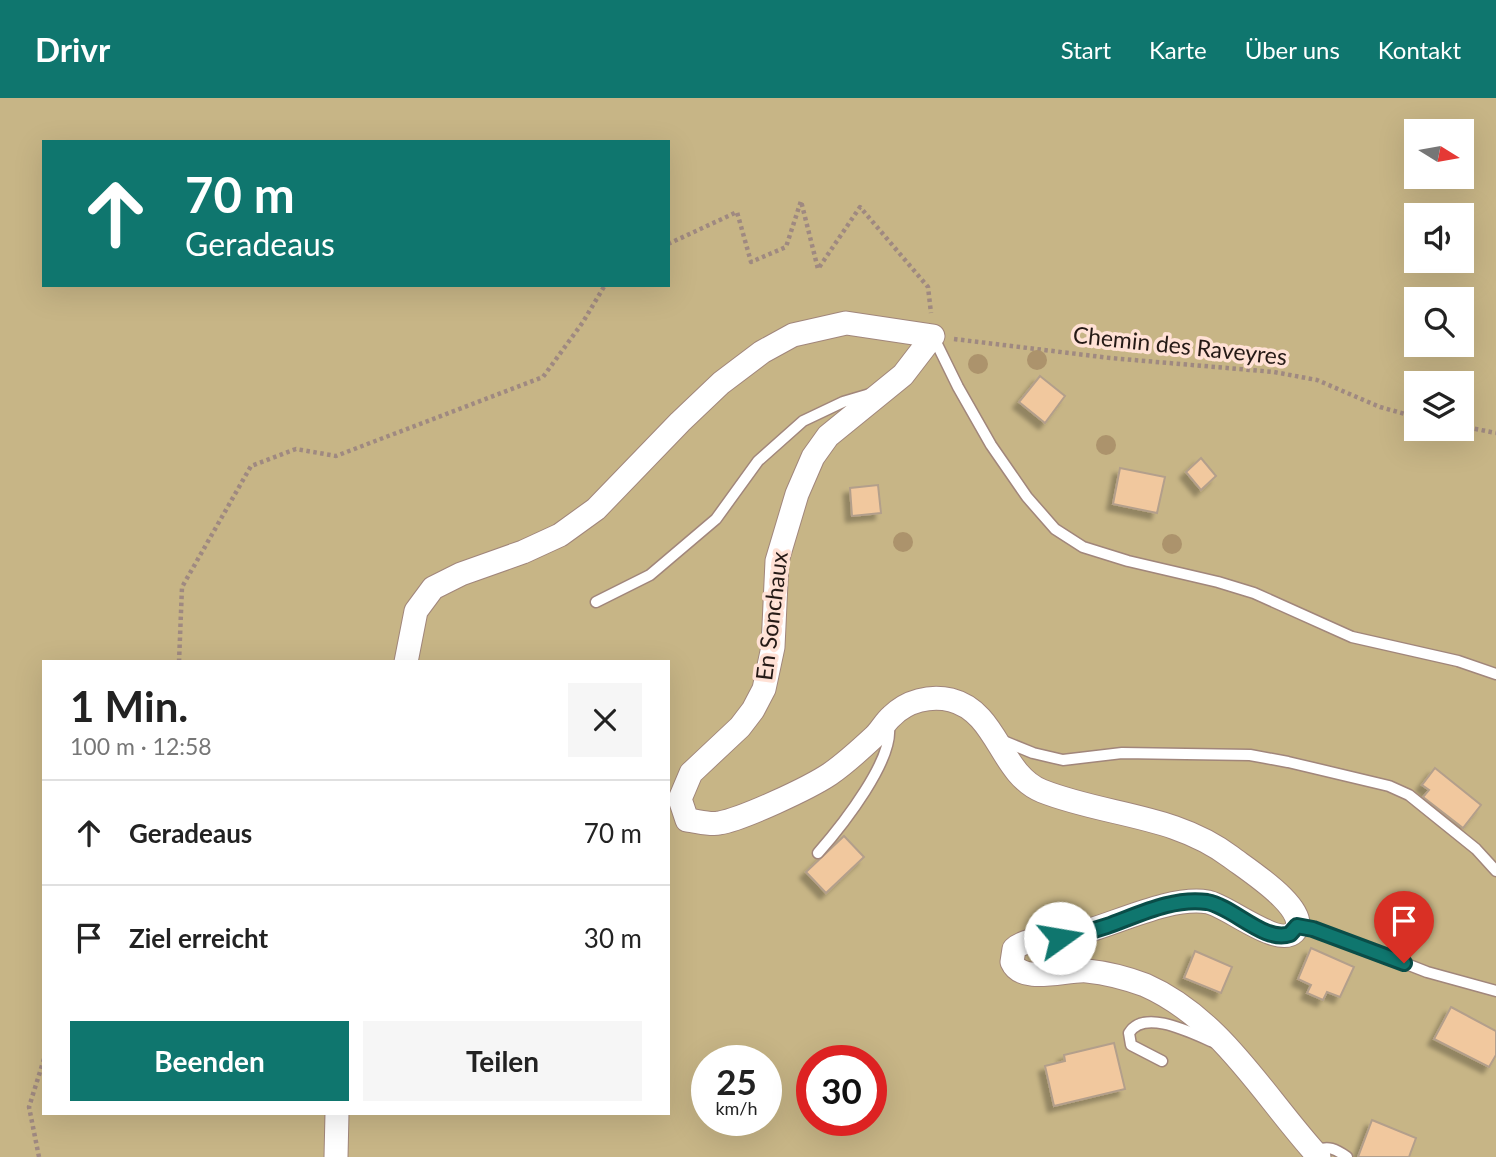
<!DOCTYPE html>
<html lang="de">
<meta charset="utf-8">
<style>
body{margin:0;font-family:Lato,sans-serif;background:#f6f6f6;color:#222;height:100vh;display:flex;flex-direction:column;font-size:26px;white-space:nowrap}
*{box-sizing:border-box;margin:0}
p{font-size:23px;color:#767676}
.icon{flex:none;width:38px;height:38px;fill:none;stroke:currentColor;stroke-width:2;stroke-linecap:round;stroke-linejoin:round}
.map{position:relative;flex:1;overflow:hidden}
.side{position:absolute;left:42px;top:562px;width:628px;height:455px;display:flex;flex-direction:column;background:#fff;border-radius:0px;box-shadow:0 7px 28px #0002}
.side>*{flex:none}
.banner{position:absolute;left:42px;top:42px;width:628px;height:147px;border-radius:0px;box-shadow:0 7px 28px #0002;background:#0f766e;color:#fff;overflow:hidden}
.needle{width:46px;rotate:101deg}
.fabs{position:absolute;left:1404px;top:21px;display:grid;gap:14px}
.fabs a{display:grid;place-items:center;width:70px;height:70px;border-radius:0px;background:#fff;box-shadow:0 7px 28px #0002;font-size:35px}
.speed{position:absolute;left:691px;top:947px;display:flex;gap:14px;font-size:35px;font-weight:700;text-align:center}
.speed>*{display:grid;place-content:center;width:91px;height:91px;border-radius:50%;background:#fff;box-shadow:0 7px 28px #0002;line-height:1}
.speed small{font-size:18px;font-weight:400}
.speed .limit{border:10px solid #d22;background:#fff;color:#111}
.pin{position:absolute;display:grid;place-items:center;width:60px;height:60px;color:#fff;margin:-72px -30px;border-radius:50% 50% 50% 0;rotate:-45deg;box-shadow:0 0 7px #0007}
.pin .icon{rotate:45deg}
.me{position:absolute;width:77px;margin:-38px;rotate:77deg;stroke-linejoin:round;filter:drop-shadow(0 0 5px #0008)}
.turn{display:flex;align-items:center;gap:24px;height:147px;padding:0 28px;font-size:32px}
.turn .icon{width:91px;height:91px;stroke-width:2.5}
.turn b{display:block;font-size:49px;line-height:60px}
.round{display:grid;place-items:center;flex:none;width:74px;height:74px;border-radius:0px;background:#f6f6f6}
.summary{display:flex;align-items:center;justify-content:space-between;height:119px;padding:0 28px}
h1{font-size:42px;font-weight:700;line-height:52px}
.primary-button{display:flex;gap:14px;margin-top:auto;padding:14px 28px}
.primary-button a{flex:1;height:80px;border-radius:0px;background:#0f766e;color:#fff;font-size:28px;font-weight:700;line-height:80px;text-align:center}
.primary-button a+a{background:#f6f6f6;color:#222}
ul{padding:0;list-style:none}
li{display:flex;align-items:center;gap:21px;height:105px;padding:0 28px;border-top:2px solid #e0e0e0}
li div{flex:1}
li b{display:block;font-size:26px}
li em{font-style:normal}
header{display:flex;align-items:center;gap:42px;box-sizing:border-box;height:98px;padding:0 35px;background:#0f766e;color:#fff}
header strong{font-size:33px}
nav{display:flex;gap:38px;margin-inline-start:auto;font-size:24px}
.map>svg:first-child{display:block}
.green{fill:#c7b586;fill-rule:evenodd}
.building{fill:#f1c89e;stroke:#b39f8b;stroke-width:2;filter:url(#shadow)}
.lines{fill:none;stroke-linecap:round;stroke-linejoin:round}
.lane-casing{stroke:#a1867b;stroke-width:13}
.street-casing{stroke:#a1867b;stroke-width:25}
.path{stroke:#9f8981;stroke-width:4.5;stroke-dasharray:3.5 3.5;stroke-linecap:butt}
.lane{stroke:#fff;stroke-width:10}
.street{stroke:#fff;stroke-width:23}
.tree{fill:#ac936c}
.route-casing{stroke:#0a4d48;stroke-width:18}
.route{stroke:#0f766e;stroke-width:12}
.labels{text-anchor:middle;stroke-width:7;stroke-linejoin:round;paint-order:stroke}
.street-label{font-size:23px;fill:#251a16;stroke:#ffe1d5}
</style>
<header>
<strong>Drivr</strong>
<nav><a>Start</a><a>Karte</a><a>Über uns</a><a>Kontakt</a></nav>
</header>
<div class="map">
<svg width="1496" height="1059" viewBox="0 0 1496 1059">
<defs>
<filter id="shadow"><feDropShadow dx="-6" dy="6" stdDeviation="2" flood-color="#0004"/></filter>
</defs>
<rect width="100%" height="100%" fill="#ffe1d5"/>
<!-- green -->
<path class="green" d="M 0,0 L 1496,0 L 1496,1059 L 0,1059 ZM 1416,33 L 1461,33 L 1461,79 L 1416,79 ZM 44,44 L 668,44 L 668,187 L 44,187 ZM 1416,117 L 1461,117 L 1461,163 L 1416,163 ZM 1416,201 L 1461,201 L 1461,247 L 1416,247 ZM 1416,285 L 1461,285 L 1461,331 L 1416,331 ZM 44,564 L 668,564 L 668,1015 L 44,1015 ZM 707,962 L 766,962 L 766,1022 L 707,1022 ZM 812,962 L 872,962 L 872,1022 L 812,1022 Z"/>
<!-- building -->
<g class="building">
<path d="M 1040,278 L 1065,298 L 1045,325 L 1019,304 Z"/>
<path d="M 1201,360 L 1216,378 L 1201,392 L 1186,374 Z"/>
<path d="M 1120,370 L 1165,379 L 1157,415 L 1113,406 Z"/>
<path d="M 878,387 L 881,415 L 852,418 L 850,390 Z"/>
<path d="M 1435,670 L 1481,707 L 1463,730 L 1423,699 L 1429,692 L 1422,687 Z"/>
<path d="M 844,738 L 864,759 L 826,795 L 806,774 Z"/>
<path d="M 1311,850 L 1354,869 L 1340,899 L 1327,894 L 1323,902 L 1307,895 L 1311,887 L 1298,881 Z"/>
<path d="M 1195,853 L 1232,869 L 1221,895 L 1184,880 Z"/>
<path d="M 1451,909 L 1496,933 L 1496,957 L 1489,969 L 1434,941 Z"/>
<path d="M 1114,945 L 1125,991 L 1054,1008 L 1045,968 L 1065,963 L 1064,957 Z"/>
<path d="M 1372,1022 L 1416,1040 L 1409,1059 L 1358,1059 Z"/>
</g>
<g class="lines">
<!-- lane casing -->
<g class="lane-casing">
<g id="lane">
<path d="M 933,238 L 958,289 L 991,347 L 1027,399 L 1055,431 L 1083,449 L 1128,463 L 1218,484 L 1254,495 L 1352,539 L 1458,563 L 1496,576"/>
<path d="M 596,504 L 650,477 L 716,421 L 758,363 L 803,323 L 843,304 L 870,296"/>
<path d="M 1001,642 L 1033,655 L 1063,662 L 1122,655 L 1250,657 L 1288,664 L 1389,688 L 1409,697 L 1476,751 L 1496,773"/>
<path d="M 818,755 C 840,730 898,658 888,625"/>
<path d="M 1297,828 L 1322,833 L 1427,874 L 1496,893"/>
<path d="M 1162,963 L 1131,947 L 1129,935 C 1144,910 1192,935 1213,944"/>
<path d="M 1315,1053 C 1328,1047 1336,1051 1347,1059"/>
</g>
</g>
<!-- street casing -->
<g class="street-casing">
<g id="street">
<path d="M 406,564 L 416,513 L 433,490 L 461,476 L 523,454 L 560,437 L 596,411 L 680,324 L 721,285 L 762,254 L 793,237 L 846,225 L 933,238 L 903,277 L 828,338 L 813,359 L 797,396 L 777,463 L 773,549 L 764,591 L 753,612 L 740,629 L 691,675 L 680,701 L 687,722 C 697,723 710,727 719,725 C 743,721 809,690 830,676 C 846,665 861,651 875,638 C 881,632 885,624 892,618 C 907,603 930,597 951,602 C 998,614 1000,676 1042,693 C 1105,718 1174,716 1231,759 C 1245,770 1314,813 1294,834 C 1278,850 1228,808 1208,804 C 1167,797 1107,831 1065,839 C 1050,841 1025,840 1014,851 L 1012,864 C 1022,887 1067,871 1087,873 C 1107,875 1126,880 1145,887 C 1222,921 1264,999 1319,1059"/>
<path d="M 336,1059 L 337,1015"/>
</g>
</g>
<!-- path -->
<g class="path">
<path d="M 668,146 L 737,114 L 751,164 L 786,149 L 801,103 L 818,171 L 860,109 L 928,189 L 931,215"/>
<path d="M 954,241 L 1110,260 L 1274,274 L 1317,282 L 1380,309 L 1416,319"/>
<path d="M 1461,328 L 1496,335"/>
<path d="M 179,564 L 182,489 L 251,368 L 296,351 L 336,358 L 543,279 L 583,224 L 605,187"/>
<path d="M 39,1059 L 29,1009 L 44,961"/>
</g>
<!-- lane -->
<use href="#lane" class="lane"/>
<!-- street -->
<use href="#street" class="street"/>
</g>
<!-- trees -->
<g class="tree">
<circle cx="1037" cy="262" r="10"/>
<circle cx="978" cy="266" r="10"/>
<circle cx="1106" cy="347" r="10"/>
<circle cx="903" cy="444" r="10"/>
<circle cx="1172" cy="446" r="10"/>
</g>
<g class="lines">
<!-- route casing -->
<g class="route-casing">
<path id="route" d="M 1060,840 C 1076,837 1092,833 1107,828 C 1138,817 1173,799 1207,804 C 1234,809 1264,845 1290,836 L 1297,828 L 1313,831 L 1404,865"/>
</g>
<!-- route -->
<use href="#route" class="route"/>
</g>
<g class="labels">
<!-- street labels -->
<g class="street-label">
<text transform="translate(1180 248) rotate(6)" y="8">Chemin des Raveyres</text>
<text transform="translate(772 518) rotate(-83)" y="8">En Sonchaux</text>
</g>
</g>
</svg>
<div class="fabs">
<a><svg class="needle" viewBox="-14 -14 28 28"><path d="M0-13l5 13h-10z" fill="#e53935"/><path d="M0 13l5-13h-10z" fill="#767676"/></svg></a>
<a><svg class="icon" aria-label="sound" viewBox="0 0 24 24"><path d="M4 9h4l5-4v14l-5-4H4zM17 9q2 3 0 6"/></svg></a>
<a><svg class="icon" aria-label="search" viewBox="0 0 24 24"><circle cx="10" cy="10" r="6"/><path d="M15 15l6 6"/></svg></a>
<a><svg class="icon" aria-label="layers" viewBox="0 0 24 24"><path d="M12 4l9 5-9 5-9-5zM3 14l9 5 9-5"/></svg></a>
</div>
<div class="speed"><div>25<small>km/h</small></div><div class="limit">30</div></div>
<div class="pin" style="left:1404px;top:865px;background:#d93025"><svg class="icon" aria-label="arrive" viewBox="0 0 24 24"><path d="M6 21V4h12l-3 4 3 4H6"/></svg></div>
<svg class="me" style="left:1060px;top:840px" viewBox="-20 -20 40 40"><circle r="19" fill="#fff"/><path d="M0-13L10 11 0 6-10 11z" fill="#0f766e"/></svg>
<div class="banner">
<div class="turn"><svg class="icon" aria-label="ahead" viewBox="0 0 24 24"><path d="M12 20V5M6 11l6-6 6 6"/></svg><div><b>70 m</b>Geradeaus</div></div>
</div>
<section class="side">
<div class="summary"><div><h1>1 Min.</h1><p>100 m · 12:58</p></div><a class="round"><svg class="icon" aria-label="close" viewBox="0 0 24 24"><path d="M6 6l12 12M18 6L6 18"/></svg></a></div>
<ul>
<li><svg class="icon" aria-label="ahead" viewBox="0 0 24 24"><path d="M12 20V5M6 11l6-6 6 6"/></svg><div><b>Geradeaus</b></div><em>70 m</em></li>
<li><svg class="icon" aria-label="arrive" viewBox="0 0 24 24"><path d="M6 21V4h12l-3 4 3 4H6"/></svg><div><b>Ziel erreicht</b></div><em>30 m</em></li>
</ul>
<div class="primary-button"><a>Beenden</a><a>Teilen</a></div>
</section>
</div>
